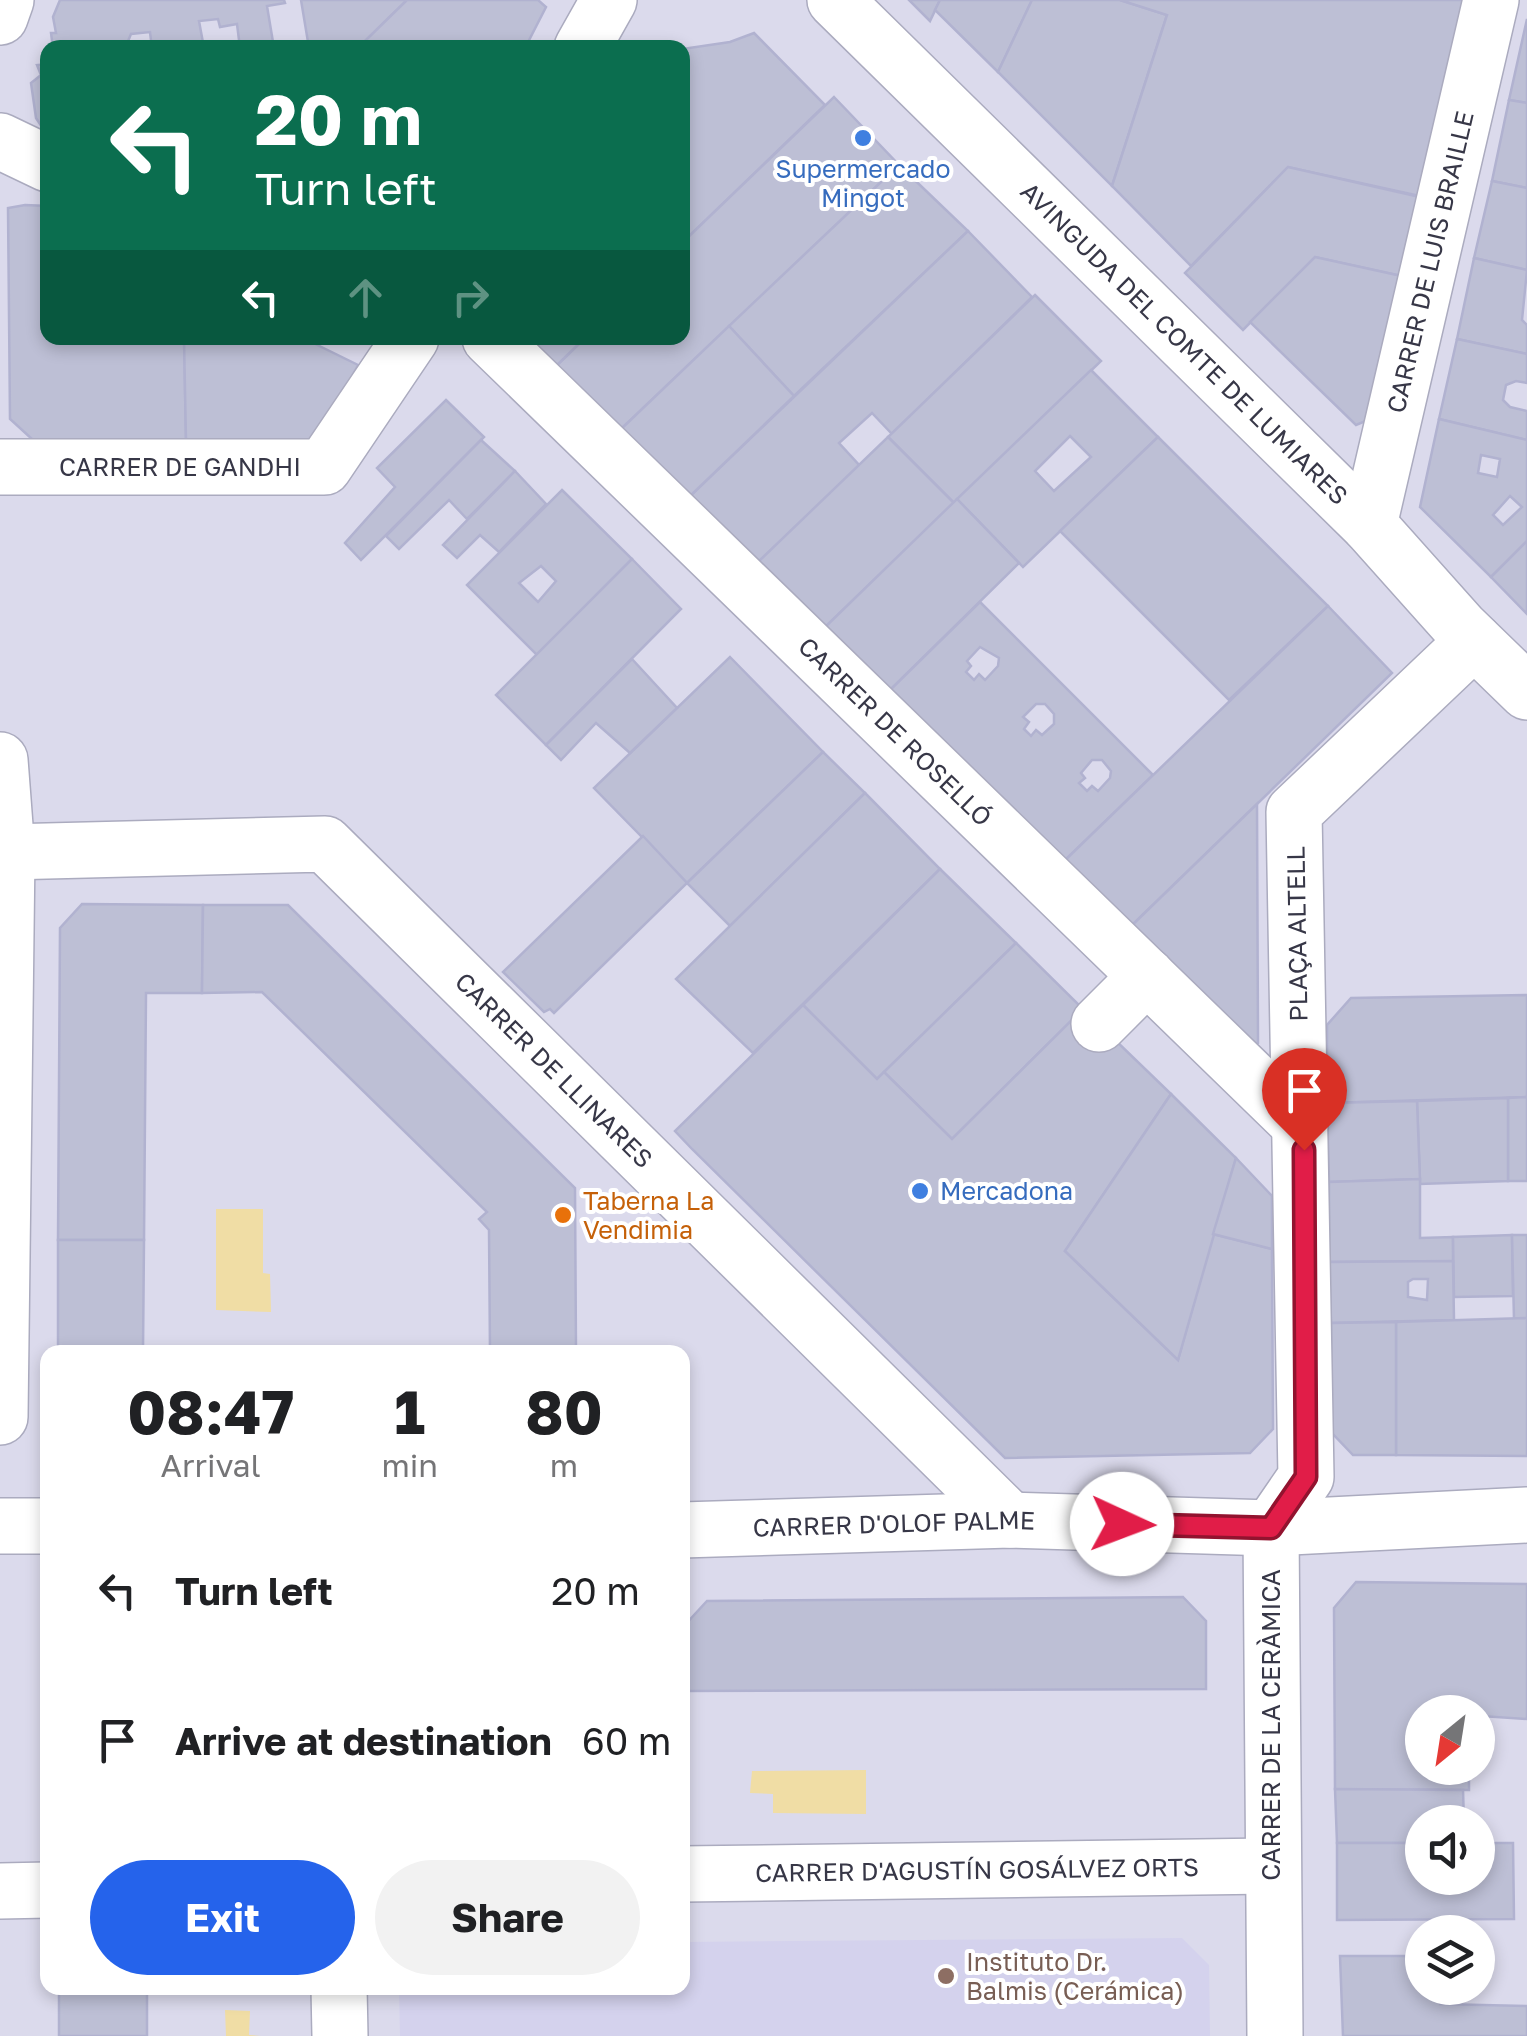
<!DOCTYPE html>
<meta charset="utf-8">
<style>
body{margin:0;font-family:"Golos Text",sans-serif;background:#f2f2f2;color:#202124;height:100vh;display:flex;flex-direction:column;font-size:38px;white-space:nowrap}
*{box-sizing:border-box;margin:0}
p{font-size:32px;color:#757577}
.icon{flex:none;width:55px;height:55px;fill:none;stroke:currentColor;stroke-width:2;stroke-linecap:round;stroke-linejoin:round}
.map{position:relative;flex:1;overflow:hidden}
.drawer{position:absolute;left:40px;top:1345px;width:650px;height:650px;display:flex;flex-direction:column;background:#fff;border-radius:20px;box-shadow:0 5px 15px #0003}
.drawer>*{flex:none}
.hud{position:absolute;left:40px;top:40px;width:650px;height:305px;border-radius:20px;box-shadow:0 5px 15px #0003;background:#0b6e4f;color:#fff;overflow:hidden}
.needle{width:65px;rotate:210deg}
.buttons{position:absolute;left:1405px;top:1695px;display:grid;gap:20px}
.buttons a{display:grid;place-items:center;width:90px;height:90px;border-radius:50%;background:#fff;box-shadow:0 5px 15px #0003;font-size:50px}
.pin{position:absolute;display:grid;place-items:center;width:85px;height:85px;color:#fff;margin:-102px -42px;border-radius:50% 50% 50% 0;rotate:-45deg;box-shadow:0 0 10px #0007}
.pin .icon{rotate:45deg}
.me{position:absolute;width:110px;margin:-55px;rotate:92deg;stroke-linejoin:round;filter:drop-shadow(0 0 8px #0008)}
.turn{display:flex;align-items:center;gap:35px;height:210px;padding:0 50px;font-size:45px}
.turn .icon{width:130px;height:130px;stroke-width:2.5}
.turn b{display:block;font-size:70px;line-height:85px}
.lanes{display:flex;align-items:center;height:95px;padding:0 50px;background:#0003;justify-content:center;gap:50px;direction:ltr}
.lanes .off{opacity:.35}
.eta{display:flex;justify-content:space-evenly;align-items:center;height:170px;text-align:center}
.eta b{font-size:60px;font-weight:700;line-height:70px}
.primary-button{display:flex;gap:20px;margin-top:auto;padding:20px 50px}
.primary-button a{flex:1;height:115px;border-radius:60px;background:#2563eb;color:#fff;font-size:40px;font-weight:700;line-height:115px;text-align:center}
.primary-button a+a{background:#f2f2f2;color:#202124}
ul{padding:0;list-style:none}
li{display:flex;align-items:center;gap:30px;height:150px;padding:0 50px}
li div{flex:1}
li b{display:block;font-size:38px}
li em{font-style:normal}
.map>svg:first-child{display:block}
.residential{fill:#dbdaec;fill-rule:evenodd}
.education{fill:#d4d2ed}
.water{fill:#f0dda5}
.building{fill:#bdbfd5;stroke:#b1b2d0;stroke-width:2.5;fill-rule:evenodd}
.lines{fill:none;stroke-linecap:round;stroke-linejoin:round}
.minor-casing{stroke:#ababbf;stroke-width:58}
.minor{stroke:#fff;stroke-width:55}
.route-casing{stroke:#92132f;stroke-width:25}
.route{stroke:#e11d48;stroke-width:18}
.shop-dot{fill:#3f7fe0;stroke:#fff;stroke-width:4}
.food-dot{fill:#e8710a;stroke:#fff;stroke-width:4}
.education-dot{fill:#8d6e63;stroke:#fff;stroke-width:4}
.labels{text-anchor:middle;stroke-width:8;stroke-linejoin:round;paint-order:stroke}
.shop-label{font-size:25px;fill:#366cbe;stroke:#fff}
.street-label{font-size:25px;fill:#373747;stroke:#fff}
.food-label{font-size:25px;fill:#c56008;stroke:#fff;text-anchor:start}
.education-label{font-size:25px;fill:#785e54;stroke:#fff;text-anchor:start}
</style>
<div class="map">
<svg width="1527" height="2036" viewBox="0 0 1527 2036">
<rect width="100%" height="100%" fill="#e8e8f4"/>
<!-- residential -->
<path class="residential" d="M 0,0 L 1527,0 L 1527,2036 L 0,2036 ZM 48,48 L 682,48 L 682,338 L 48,338 ZM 48,1352 L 682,1352 L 682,1988 L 48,1988 ZM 1422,1712 L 1478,1712 L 1478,1768 L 1422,1768 ZM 1422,1822 L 1478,1822 L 1478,1878 L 1422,1878 ZM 1422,1932 L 1478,1932 L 1478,1988 L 1422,1988 Z"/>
<!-- education -->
<path class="education" d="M 1182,1938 L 1209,1965 L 1210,2036 L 400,2036 L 399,1988 L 682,1988 L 683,1942 Z"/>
<!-- water -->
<g class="water">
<path d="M 216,1209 L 263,1209 L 263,1273 L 270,1274 L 271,1312 L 216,1310 Z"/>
<path d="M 866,1770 L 866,1814 L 773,1813 L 773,1794 L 750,1793 L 752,1771 Z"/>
<path d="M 225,2010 L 250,2011 L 249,2035 L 261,2036 L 226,2036 Z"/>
</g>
<!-- building -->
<g class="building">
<path d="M 60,0 L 284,0 L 285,3 L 267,6 L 274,48 L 240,48 L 237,24 L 220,27 L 218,19 L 199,21 L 204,48 L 152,48 L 150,32 L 131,34 L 126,46 L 130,48 L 53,48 L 51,33 L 56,33 L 53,17 Z"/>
<path d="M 301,0 L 407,0 L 358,48 L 309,48 Z"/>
<path d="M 407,0 L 538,0 L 546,7 L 525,48 L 371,48 L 365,41 Z"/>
<path d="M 909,0 L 940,0 L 930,21 Z"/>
<path d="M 940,0 L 1032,0 L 998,72 L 935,10 Z"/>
<path d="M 1032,0 L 1120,0 L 1167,15 L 1112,186 L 998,72 Z"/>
<path d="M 1120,0 L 1473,0 L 1429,198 L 1288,167 L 1191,266 L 1112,186 L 1167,15 Z"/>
<path d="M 1527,19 L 1527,103 L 1509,100 Z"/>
<path d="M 754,33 L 825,105 L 682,243 L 682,49 L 730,42 Z"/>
<path d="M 48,64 L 48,136 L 36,118 L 31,83 L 41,75 L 37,65 Z"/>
<path d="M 834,97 L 899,165 L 618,432 L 554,368 L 585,338 L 682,338 L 682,243 Z"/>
<path d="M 1509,100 L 1527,103 L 1527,188 L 1492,181 Z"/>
<path d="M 899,165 L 968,231 L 794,396 L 729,326 Z"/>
<path d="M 1288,167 L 1433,200 L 1415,279 L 1315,257 L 1243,330 L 1185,273 Z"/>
<path d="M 1492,181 L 1527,188 L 1527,270 L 1474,258 Z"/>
<path d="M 25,205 L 48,206 L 48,338 L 184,338 L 186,439 L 33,440 L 10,419 L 8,208 Z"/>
<path d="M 968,231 L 1032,297 L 892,434 L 872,413 L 839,443 L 860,466 L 754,566 L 687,499 Z"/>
<path d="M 1315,257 L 1415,279 L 1385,413 L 1356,425 L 1250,322 Z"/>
<path d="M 1474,258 L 1527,270 L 1522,320 L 1527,325 L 1527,354 L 1457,339 Z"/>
<path d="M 1035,295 L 1101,361 L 954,503 L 888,437 Z"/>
<path d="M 729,326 L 794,396 L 687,499 L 618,432 Z"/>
<path d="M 184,338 L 303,338 L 358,365 L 319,441 L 186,441 Z"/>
<path d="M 523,338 L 585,338 L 554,368 Z"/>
<path d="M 1457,339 L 1527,354 L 1527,383 L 1516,381 L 1506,385 L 1503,400 L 1510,407 L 1527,411 L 1527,440 L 1439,419 Z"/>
<path d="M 1091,370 L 1158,437 L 1023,567 L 957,499 ZM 1070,436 L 1091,457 L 1054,491 L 1035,471 Z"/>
<path d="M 446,400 L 484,437 L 361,560 L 345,543 L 395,487 L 377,468 Z"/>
<path d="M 1439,419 L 1527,440 L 1527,541 L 1491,577 L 1420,507 ZM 1481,455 L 1500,459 L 1497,477 L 1478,473 ZM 1510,496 L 1522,507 L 1503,525 L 1493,515 Z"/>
<path d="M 888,437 L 954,503 L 818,634 L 754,566 Z"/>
<path d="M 1158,437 L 1328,606 L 1229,700 L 1060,531 Z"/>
<path d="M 481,440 L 515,471 L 467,519 L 449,500 L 399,549 L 386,536 Z"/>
<path d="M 515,471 L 546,504 L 499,552 L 480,535 L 457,558 L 443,545 Z"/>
<path d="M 562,490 L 632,559 L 537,655 L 467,585 ZM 541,566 L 556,581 L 538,602 L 519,583 Z"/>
<path d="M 957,499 L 1019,563 L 884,696 L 818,634 Z"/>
<path d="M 1527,541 L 1527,614 L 1491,577 Z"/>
<path d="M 632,559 L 681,609 L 546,745 L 496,695 Z"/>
<path d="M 980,602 L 1153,775 L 1057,868 L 884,696 ZM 980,647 L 999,658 L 998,666 L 985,680 L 979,674 L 974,680 L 966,672 L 971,666 L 967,661 ZM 1036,704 L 1045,704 L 1054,714 L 1054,724 L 1042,735 L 1036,730 L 1031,736 L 1024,729 L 1029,722 L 1023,717 ZM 1092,760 L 1102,760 L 1111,771 L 1110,778 L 1098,791 L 1092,786 L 1087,791 L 1079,783 L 1085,778 L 1081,773 Z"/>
<path d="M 1328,606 L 1392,673 L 1124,933 L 1057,868 Z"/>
<path d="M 730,657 L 823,752 L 687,883 L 594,788 Z"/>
<path d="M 632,659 L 677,708 L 630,753 L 596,723 L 561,760 L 546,745 Z"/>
<path d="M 823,752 L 865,793 L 730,926 L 687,883 Z"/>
<path d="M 865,793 L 940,869 L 753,1053 L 676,979 Z"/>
<path d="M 1257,804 L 1258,1043 L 1241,1050 L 1124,933 Z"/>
<path d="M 643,836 L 687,883 L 554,1013 L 550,1009 L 544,1012 L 503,972 Z"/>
<path d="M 940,869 L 1016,943 L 877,1079 L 803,1005 Z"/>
<path d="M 82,904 L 203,905 L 202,993 L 146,993 L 144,1240 L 58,1240 L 60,928 Z"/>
<path d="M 203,905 L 288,905 L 575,1188 L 576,1352 L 490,1352 L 489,1230 L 479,1219 L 487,1212 L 262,992 L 202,993 Z"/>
<path d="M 1016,943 L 1083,1009 L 952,1139 L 884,1072 Z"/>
<path d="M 1527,995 L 1527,1097 L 1327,1103 L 1327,1025 L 1351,998 Z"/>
<path d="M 803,1005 L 877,1079 L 884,1072 L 952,1139 L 1083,1009 L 1171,1094 L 1065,1251 L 1178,1360 L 1213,1234 L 1272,1249 L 1273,1429 L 1250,1453 L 1005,1458 L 692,1149 L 675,1131 Z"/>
<path d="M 1171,1094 L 1236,1158 L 1178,1360 L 1065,1251 Z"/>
<path d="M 1527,1097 L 1527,1181 L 1508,1181 L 1508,1098 Z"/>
<path d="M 1508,1098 L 1508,1181 L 1420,1184 L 1417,1101 Z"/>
<path d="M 1417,1101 L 1420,1179 L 1329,1182 L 1327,1103 Z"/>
<path d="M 1236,1158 L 1272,1196 L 1272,1249 L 1213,1234 Z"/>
<path d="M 1420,1179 L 1420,1238 L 1453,1237 L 1453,1261 L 1329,1262 L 1329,1182 Z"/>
<path d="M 1512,1235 L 1513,1296 L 1454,1297 L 1453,1237 Z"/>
<path d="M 1512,1235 L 1527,1235 L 1527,1318 L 1514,1319 Z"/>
<path d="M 58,1240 L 144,1240 L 143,1352 L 58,1352 Z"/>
<path d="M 1453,1261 L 1454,1320 L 1331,1323 L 1329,1262 ZM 1413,1279 L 1428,1279 L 1427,1300 L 1408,1297 L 1408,1282 Z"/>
<path d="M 1527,1318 L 1527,1456 L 1396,1455 L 1396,1322 Z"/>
<path d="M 1396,1322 L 1396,1455 L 1353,1455 L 1331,1432 L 1331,1323 Z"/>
<path d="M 1356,1582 L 1527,1584 L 1527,1719 L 1422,1712 L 1422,1768 L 1469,1768 L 1469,1790 L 1335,1789 L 1334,1608 Z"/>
<path d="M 1183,1597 L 1206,1621 L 1206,1689 L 685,1691 L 684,1626 L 707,1601 Z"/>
<path d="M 1335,1789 L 1463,1790 L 1464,1822 L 1422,1822 L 1422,1843 L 1337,1843 Z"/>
<path d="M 1337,1843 L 1422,1843 L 1422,1878 L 1478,1878 L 1478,1843 L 1513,1843 L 1514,1919 L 1337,1920 Z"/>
<path d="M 1340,1956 L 1422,1956 L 1422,1988 L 1440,1988 L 1440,2004 L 1527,2006 L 1527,2036 L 1343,2036 Z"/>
<rect x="59" y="1988" width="88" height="48"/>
</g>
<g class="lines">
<!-- minor casing -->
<g class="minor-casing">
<g id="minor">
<path id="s1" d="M 835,0 L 1369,525 L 1461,628 L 1527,692"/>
<path d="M 0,17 L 6,0"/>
<path d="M 582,48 L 609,0"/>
<path d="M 0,141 L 48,164"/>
<path id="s2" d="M 490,338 L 1300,1125"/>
<path id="s3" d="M 0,467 L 324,467 L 411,338"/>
<path id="s4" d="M 1369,525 L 1491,0"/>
<path d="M 0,760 L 7,852 L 0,1417"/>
<path id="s5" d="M 7,852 L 325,844 L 1010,1520"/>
<path d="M 1099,1024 L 1147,976"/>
<path d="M 0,1526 L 48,1526"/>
<path id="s6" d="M 682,1530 L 1010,1520 L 1271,1528 L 1527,1515"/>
<path id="s7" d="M 682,1874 L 1270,1866"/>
<path d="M 0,1891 L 48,1890"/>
<path d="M 339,1988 L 340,2036"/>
<path d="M 1275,2036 L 1271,1528 L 1306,1477 L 1294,812 L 1474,641"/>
</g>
</g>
<!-- minor -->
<use href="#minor" class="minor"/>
</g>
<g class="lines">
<!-- route casing -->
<g class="route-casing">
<path id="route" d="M 1122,1524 L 1271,1528 L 1306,1477 L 1304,1150"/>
</g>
<!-- route -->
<use href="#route" class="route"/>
</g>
<!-- markers -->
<g class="shop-dot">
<circle cx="863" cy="138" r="10"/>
<circle cx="920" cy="1191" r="10"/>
</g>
<circle class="food-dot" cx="563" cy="1215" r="10"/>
<circle class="education-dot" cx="946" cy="1976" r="10"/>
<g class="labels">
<!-- shop labels -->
<g class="shop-label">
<text x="863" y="178">Supermercado<tspan x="863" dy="29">Mingot</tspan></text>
<text x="940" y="1200" text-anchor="start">Mercadona</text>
</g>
<!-- street labels -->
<g class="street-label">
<text dy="9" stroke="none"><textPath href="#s4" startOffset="270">CARRER DE LUIS BRAILLE</textPath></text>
<text dy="9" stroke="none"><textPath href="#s1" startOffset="490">AVINGUDA DEL COMTE DE LUMIARES</textPath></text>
<text dy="9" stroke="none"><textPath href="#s3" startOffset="180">CARRER DE GANDHI</textPath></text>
<text dy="9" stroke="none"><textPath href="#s2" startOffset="565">CARRER DE ROSELLÓ</textPath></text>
<text transform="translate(1297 934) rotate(-91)" y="9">PLAÇA ALTELL</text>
<text dy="9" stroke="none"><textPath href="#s5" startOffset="640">CARRER DE LLINARES</textPath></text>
<text dy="9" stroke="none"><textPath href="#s6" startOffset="212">CARRER D'OLOF PALME</textPath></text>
<text transform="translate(1271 1725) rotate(-90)" y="9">CARRER DE LA CERÀMICA</text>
<text dy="9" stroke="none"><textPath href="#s7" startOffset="295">CARRER D'AGUSTÍN GOSÁLVEZ ORTS</textPath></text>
</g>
<!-- food labels -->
<g class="food-label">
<text x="583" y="1210">Taberna La<tspan x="583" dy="29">Vendimia</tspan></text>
</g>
<!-- education labels -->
<g class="education-label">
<text x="966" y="1971">Instituto Dr.<tspan x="966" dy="29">Balmis (Cerámica)</tspan></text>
</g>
</g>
</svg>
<div class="buttons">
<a><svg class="needle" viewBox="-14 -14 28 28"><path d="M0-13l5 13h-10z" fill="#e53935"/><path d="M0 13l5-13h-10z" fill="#757577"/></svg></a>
<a><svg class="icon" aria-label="sound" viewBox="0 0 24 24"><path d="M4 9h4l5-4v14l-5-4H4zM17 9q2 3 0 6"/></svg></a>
<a><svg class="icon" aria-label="layers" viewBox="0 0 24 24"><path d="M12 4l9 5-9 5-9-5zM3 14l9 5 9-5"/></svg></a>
</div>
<div class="pin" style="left:1304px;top:1150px;background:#d93025"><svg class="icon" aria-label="arrive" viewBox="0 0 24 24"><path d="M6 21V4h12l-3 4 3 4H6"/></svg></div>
<svg class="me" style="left:1122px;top:1524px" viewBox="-20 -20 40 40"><circle r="19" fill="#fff"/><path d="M0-13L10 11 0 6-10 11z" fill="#e11d48"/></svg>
<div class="hud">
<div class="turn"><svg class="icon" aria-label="left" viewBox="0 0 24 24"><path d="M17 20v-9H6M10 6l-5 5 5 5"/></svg><div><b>20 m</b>Turn left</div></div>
<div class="lanes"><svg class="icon" aria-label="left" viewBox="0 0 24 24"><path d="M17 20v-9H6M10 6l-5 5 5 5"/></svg><svg class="icon off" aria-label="ahead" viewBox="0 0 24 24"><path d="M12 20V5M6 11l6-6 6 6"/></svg><svg class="icon off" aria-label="right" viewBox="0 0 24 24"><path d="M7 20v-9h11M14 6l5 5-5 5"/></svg></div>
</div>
<section class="drawer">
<div class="eta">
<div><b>08:47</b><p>Arrival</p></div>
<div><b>1</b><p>min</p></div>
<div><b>80</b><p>m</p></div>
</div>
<ul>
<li><svg class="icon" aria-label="left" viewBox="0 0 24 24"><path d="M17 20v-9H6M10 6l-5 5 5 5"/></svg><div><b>Turn left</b></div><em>20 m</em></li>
<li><svg class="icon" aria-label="arrive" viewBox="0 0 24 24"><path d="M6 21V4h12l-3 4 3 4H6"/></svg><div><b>Arrive at destination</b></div><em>60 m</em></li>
</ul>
<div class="primary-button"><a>Exit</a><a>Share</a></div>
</section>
</div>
